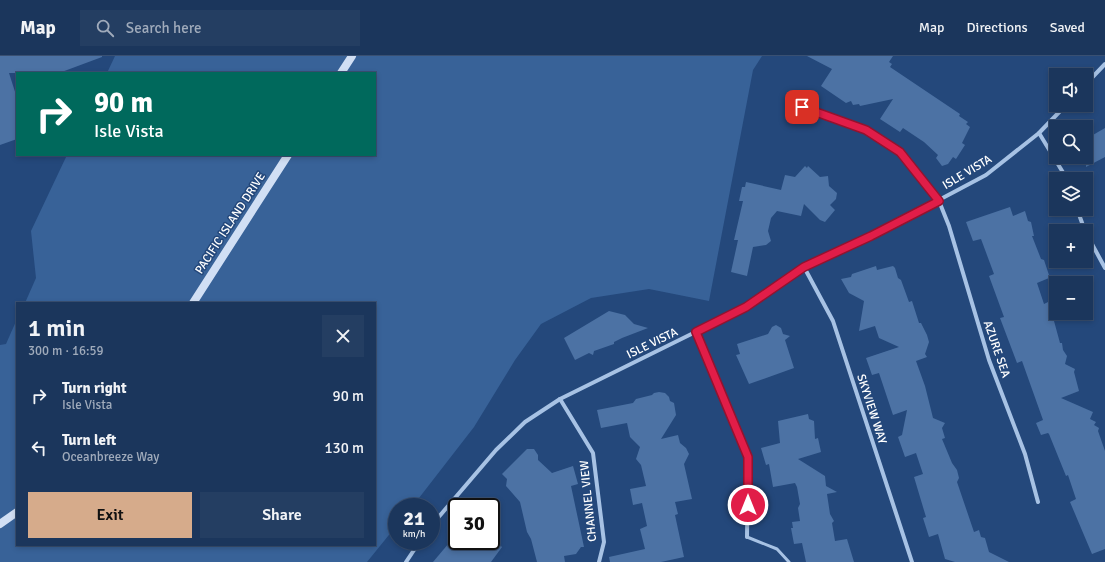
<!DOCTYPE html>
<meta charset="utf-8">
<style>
body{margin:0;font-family:Signika,sans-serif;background:#243e62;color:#f1f3f6;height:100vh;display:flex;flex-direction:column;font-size:15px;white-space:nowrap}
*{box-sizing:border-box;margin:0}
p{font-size:13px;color:#a0abbb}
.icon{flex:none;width:22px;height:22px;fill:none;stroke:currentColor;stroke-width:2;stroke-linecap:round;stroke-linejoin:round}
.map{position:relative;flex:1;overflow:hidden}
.panel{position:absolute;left:16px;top:246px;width:360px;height:244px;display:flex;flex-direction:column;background:#1b365c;border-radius:0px;box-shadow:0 2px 6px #0003,0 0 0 1px #395072}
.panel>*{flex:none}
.banner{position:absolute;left:16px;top:16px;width:360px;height:84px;border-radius:0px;box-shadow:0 2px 6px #0003,0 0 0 1px #395072;background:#00695c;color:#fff;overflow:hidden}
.buttons{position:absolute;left:1049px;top:12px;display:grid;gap:8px}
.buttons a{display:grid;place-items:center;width:44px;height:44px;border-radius:0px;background:#1b365c;box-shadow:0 2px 6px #0003,0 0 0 1px #395072;font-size:20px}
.speed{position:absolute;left:388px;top:442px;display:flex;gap:8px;font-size:20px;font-weight:700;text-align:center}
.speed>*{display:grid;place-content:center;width:52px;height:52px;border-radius:50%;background:#1b365c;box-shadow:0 2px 6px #0003,0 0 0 1px #395072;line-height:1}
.speed small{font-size:10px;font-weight:400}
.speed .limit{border:2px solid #111;border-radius:6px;background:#fff;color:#111}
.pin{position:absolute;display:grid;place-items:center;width:34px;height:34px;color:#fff;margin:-17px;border-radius:8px;box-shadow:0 2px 6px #0006}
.me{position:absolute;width:44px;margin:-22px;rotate:0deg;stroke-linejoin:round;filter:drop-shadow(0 0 3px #0008)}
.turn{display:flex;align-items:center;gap:14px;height:84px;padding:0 12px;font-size:18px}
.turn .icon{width:52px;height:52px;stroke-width:2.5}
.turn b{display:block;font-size:28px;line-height:34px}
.round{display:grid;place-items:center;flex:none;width:42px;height:42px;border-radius:0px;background:#243e62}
.overview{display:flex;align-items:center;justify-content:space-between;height:68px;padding:0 12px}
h1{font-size:24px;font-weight:600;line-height:30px}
.button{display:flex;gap:8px;margin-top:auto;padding:8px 12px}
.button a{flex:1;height:46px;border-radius:0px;background:#d6ab8b;color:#111;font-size:16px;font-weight:600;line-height:46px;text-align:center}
.button a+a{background:#243e62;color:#f1f3f6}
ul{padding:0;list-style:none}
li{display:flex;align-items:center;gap:12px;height:52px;padding:0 12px}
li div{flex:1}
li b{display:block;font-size:15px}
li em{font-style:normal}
header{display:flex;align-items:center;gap:24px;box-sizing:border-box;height:56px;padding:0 20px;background:#1b365c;border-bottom:1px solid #395072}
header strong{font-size:19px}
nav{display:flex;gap:22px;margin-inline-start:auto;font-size:14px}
.search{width:280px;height:36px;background:#243e62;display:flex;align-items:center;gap:10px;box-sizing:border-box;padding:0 14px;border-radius:0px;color:#a0abbb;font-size:15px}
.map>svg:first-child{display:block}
.green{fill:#386298}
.building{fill:#4c72a4}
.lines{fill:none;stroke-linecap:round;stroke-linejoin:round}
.service{stroke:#a7c2e4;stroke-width:3}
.minor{stroke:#a7c2e4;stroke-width:4}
.secondary{stroke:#d1dff4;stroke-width:8}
.route-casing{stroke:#92132f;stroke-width:10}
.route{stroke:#e11d48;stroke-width:7}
.labels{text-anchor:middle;stroke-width:3;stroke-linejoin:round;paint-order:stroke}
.street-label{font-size:12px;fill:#fff;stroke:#24487b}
</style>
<header>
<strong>Map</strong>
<div class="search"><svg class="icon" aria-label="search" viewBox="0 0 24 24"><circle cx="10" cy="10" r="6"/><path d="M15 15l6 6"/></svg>Search here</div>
<nav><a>Map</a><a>Directions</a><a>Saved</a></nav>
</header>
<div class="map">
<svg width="1105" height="506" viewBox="0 0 1105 506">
<rect width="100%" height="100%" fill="#24487b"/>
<!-- green -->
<path class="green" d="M 115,0 L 762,0 L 753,14 L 709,245 L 649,233 L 591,242 L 541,268 L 515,304 L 474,371 L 412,451 L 397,451 L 397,469 L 367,506 L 0,506 L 0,289 L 6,288 L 17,263 L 17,489 L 375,489 L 375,247 L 25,247 L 36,222 L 31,175 L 67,99 L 375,99 L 375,17 L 107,17 Z"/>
<!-- building -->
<g class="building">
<path d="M 0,0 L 102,0 L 102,1 L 59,17 L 9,17 L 17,42 L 17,83 L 0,89 Z"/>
<path d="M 807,0 L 893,0 L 889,6 L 892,8 L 890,11 L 960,58 L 959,60 L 968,66 L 966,68 L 970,71 L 962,87 L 965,89 L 956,103 L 953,101 L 948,108 L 942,110 L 936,102 L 938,99 L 924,86 L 903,72 L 900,76 L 880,63 L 893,43 L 860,50 L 859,48 L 853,49 L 851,45 L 846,47 L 821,30 L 832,13 Z"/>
<path d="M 1105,72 L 1105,101 L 1086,111 L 1086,83 Z"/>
<path d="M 805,110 L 807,112 L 808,110 L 820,121 L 828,120 L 829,130 L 837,137 L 836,143 L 830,149 L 835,154 L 825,166 L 820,164 L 804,148 L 801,160 L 777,155 L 771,162 L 768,175 L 771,185 L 766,189 L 753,191 L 747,220 L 731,216 L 738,184 L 734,184 L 743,145 L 739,145 L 742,131 L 745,131 L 746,126 L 781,134 L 785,119 L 795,121 Z"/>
<path d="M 1010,151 L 1013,160 L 1025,155 L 1028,165 L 1031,166 L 1034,180 L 1032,180 L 1041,203 L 1044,204 L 1049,219 L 1049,222 L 1037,227 L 1044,248 L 1050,245 L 1057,264 L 1054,265 L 1060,287 L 1062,287 L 1063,294 L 1067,300 L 1065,308 L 1075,313 L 1074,316 L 1079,335 L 1061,342 L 1093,356 L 1090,363 L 1096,366 L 1094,369 L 1099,372 L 1098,375 L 1105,395 L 1105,493 L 1092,498 L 1070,446 L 1076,443 L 1068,419 L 1066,420 L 1049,378 L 1048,377 L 1041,379 L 1036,367 L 1043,364 L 1022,305 L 1017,307 L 1000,262 L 1004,261 L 989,220 L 994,218 L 981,183 L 973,185 L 966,166 Z"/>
<path d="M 876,210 L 877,214 L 893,210 L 895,212 L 898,222 L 901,224 L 909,246 L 912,245 L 919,267 L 921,267 L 927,279 L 929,286 L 925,298 L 927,301 L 916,305 L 925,330 L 933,362 L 945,367 L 942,372 L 945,382 L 942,383 L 952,407 L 957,414 L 959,422 L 957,426 L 974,476 L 979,474 L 981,481 L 985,482 L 989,496 L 1009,506 L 955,506 L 945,503 L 938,478 L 929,481 L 923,462 L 926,461 L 914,421 L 923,418 L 916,397 L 905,401 L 898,381 L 902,379 L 907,354 L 893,359 L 879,317 L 872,319 L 866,302 L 899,291 L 879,282 L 875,270 L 859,275 L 864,245 L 849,237 L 841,223 L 851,221 L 852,218 Z"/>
<path d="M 609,255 L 625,259 L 634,268 L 648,272 L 622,282 L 614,286 L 614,288 L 594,295 L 593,299 L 589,297 L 575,304 L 564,282 Z"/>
<path d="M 776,269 L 781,272 L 783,278 L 790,280 L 785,284 L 794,312 L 749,328 L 736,299 L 740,298 L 737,288 L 768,278 L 772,271 Z"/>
<path d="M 659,336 L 665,337 L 669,341 L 670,345 L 674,347 L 676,359 L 661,383 L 678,379 L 680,387 L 686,392 L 689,398 L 684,408 L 692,443 L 675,446 L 678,458 L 675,459 L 684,501 L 661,506 L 610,506 L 609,501 L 645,493 L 640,473 L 647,470 L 642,447 L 633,449 L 630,433 L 646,430 L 641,409 L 636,403 L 640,391 L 630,381 L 627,367 L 601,372 L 597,354 L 633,347 L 636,343 L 652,339 L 654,337 Z"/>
<path d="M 808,358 L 809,363 L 814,365 L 815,383 L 818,382 L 821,396 L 798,403 L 825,420 L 826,430 L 837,436 L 827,438 L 830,458 L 834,465 L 832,467 L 835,485 L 847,483 L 854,506 L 806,506 L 802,487 L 794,488 L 791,472 L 793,472 L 792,466 L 800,465 L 798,452 L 800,448 L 797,431 L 795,427 L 773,431 L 769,408 L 766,409 L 761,392 L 780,387 L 778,365 Z"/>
<path d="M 527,393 L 534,393 L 538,399 L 538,404 L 552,417 L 573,410 L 578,428 L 571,430 L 584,491 L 581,491 L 576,498 L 564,500 L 565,506 L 537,506 L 531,483 L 527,476 L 520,446 L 506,430 L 507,423 L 502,418 Z"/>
<path d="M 454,485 L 494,485 L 502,491 L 491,506 L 433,506 L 449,487 Z"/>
</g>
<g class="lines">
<!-- service -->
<path class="service" d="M 747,481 L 777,493 L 789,506"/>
<!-- minor -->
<g class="minor">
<path d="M 1086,28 L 1105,8"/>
<path d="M 802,51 L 866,74 L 900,96 L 939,145 L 949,170 L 989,304 L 1025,398 L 1038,446"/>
<path d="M 1039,77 L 1067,123"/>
<path d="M 1077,153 L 1085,175"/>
<path d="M 1086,177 L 1105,212"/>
<path d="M 804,211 L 833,265 L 912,506"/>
<path d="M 696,276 L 748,401 L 747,481"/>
<path d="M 560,343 L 593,397 L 604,486 L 599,506"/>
<path d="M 431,470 L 496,394 L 525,366 L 560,343 L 746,251 L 804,211 L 871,180 L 986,119 L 1039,77 L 1066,49"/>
<path d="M 406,506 L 420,485"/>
</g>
<!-- secondary -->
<g class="secondary">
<path d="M 341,17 L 352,0"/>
<path d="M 193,247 L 288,99"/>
<path d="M 0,468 L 17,456"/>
</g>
</g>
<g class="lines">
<!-- route casing -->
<g class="route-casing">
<path id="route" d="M 748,449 L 748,401 L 696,276 L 746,251 L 804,211 L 871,180 L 939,145 L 900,96 L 866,74 L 802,51"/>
</g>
<!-- route -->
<use href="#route" class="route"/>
</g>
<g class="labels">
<!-- street labels -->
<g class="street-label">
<text transform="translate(967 116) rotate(-31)" y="4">ISLE VISTA</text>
<text transform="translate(230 167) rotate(-57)" y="4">PACIFIC ISLAND DRIVE</text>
<text transform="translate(652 287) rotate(-26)" y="4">ISLE VISTA</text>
<text transform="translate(997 293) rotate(71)" y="4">AZURE SEA</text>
<text transform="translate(872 353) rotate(72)" y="4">SKYVIEW WAY</text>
<text transform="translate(588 445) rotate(-96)" y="4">CHANNEL VIEW</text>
</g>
</g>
</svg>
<div class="buttons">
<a><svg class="icon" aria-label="sound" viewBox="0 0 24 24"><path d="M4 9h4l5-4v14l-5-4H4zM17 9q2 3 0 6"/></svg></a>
<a><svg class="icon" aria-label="search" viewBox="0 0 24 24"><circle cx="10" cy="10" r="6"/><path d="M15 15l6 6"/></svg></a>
<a><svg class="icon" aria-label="layers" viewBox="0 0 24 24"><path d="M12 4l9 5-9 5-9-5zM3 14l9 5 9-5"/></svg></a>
<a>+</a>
<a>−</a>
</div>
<div class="speed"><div>21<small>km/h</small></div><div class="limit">30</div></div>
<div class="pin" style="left:802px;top:51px;background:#d93025"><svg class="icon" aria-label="arrive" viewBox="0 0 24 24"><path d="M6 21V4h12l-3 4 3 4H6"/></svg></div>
<svg class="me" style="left:748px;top:449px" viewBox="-20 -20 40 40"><circle r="17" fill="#e11d48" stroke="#fff" stroke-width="3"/><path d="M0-11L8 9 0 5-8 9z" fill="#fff"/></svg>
<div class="banner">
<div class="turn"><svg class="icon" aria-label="right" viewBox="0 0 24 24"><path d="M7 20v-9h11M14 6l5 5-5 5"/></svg><div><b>90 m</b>Isle Vista</div></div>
</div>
<section class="panel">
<div class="overview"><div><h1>1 min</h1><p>300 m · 16:59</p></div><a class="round"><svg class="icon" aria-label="close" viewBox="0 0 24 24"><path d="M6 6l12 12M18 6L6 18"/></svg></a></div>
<ul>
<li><svg class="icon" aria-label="right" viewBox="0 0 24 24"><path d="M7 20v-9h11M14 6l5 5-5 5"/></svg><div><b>Turn right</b><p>Isle Vista</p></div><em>90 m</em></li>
<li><svg class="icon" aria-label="left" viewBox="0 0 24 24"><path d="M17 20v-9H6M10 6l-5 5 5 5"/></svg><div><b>Turn left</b><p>Oceanbreeze Way</p></div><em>130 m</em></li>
</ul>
<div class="button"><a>Exit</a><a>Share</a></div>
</section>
</div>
